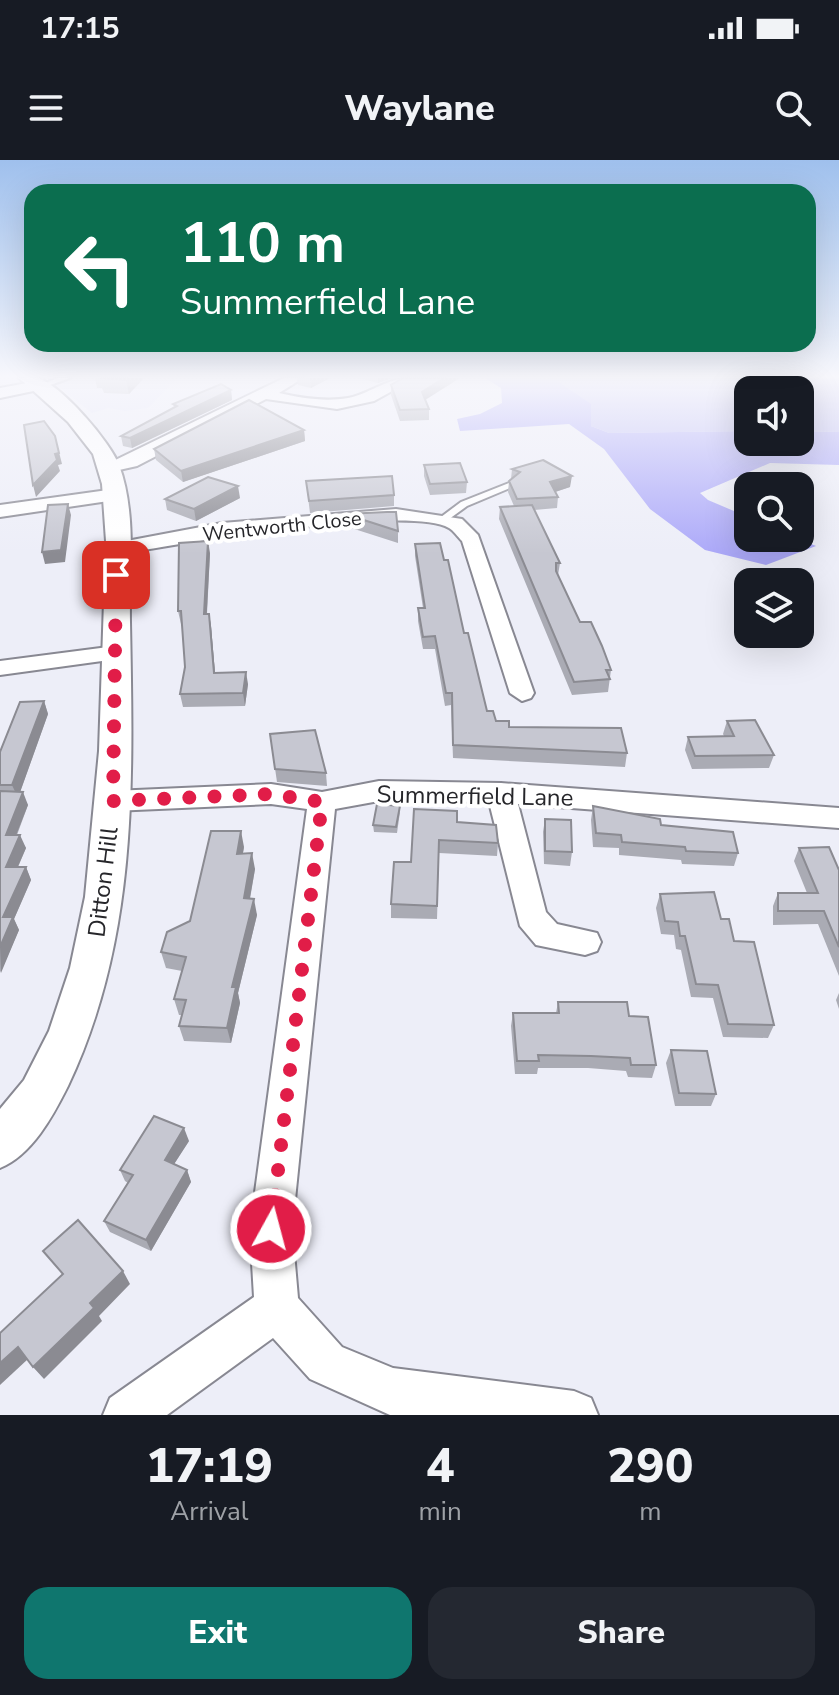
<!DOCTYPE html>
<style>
body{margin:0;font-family:"Nunito Sans",sans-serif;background:#242831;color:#f1f3f6;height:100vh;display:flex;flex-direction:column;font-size:30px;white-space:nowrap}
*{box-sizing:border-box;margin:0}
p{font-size:26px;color:#9ea1a6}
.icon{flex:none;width:44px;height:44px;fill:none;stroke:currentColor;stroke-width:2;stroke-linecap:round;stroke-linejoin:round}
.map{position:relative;height:1255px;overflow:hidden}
.side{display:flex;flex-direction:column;background:#171b24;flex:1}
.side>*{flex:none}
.guide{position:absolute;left:24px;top:24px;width:792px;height:168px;border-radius:24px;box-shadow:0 8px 32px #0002;background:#0b6e4f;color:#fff;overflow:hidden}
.tools{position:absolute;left:734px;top:216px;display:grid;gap:16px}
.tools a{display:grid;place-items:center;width:80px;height:80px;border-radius:16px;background:#171b24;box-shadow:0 8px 32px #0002;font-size:40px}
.pin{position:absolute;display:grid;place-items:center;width:68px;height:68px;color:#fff;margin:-34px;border-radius:16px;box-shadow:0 4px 12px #0006}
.me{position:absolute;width:88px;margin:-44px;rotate:7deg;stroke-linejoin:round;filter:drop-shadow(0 0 6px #0008)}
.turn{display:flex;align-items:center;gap:28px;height:168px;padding:0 24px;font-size:36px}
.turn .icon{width:104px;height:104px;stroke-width:2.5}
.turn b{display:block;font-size:56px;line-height:68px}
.eta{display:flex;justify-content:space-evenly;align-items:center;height:136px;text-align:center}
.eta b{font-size:48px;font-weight:800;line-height:56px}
.primary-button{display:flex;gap:16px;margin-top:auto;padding:16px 24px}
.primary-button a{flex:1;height:92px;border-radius:24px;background:#0f766e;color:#fff;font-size:32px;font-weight:800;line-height:92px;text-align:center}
.primary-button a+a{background:#242831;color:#f1f3f6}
.status{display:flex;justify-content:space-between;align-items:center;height:56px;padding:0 40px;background:#171b24;direction:ltr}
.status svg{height:22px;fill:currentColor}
header{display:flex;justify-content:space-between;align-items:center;height:104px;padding:0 24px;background:#171b24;font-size:36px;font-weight:800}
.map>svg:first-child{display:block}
.built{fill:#e4e5f7}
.green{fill:#bdbcf5}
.forest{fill:#aca9f9}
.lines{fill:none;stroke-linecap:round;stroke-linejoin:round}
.service-casing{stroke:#888892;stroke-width:4}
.minor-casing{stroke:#888892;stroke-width:4}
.tertiary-casing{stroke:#888892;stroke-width:4}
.service{fill:#fff;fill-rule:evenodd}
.minor{fill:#fff;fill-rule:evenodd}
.tertiary{fill:#fff;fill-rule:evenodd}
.wall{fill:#aaabb4}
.shaded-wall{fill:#8b8b92}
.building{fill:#c6c7d1;stroke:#8b8b92;stroke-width:2}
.route{stroke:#e11d48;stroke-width:14;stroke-dasharray:0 25.2}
.labels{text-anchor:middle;stroke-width:8;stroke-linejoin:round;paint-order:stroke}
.far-street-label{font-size:20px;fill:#26262a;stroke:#fff}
.street-label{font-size:24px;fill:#26262a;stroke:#fff}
</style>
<div class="status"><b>17:15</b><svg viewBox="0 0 49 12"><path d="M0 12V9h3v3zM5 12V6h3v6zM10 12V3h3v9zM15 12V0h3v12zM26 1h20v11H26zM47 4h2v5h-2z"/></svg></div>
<header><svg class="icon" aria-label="menu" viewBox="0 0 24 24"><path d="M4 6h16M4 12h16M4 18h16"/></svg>Waylane<svg class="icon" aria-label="search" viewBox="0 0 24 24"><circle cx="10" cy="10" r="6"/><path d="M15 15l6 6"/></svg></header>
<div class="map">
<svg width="839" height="1255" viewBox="0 0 839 1255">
<rect width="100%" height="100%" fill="#edeef8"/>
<!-- built -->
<path class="built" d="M 48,218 L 177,218 L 148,248 L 125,251 L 108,248 L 92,253 Z"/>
<!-- green -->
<path class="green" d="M 549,218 L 839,218 L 839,272 L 800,271 L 800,230 L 748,230 L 748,271 L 609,273 L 591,266 L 554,219 Z"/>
<!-- forest -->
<path class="forest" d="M 485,218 L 554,219 L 591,244 L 591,266 L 609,273 L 748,271 L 748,282 L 800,282 L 800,271 L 839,272 L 839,305 L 770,303 L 700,333 L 708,340 L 748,357 L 748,378 L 797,378 L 816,386 L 766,405 L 705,390 L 650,349 L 604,289 L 569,264 L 460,271 L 457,259 L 480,254 L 502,243 L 501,228 Z"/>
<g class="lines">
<!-- service casing -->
<g class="service-casing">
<g id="service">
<path d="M 58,218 L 70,218 L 39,229 L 35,227 Z"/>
<path d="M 509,323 L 517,325 L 467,346 L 445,362 L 437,360 L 461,342 Z"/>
</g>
</g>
<!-- minor casing -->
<g class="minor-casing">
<g id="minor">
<path d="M 284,218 L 303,218 L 279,233 C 301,238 325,242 348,238 C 370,234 392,214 412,220 L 374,241 L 337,249 L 266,239 L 137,306 L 110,312 L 101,307 Z"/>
<path d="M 38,221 L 46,226 L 43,229 L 0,238 L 0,228 Z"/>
<path d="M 115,329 L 124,335 L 122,339 L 0,357 L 0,345 Z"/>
<path d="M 396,349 L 462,359 L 478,375 L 534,533 L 531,538 L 522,541 L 510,533 L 462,381 C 458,377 453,370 449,368 C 407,344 171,385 116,395 L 106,389 L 116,383 L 222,363 Z"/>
<path d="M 116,486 L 124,488 L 128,493 L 124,498 L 0,515 L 0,501 Z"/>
<path d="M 379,621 L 501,623 L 839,648 L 839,668 L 518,644 L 546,752 L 557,764 L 597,773 L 601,782 L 597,791 L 585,795 L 536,785 L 520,766 L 489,642 L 379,641 L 335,649 L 292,1069 L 298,1138 L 342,1187 L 393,1208 L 574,1231 L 591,1238 L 598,1255 L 390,1255 L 310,1219 L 273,1178 L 167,1255 L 103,1255 L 110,1238 L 254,1137 L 250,1069 L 307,649 L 271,644 L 113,651 L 103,648 L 99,641 L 103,634 L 113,631 L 271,624 L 322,632 Z"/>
</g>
</g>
<!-- tertiary casing -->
<g class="tertiary-casing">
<path id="tertiary" d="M 19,218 C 25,218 32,217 37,218 C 60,223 111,283 119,305 C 137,354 129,411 130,462 C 133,623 138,778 68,926 C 53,956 32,995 0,1008 L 0,949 L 24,920 L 49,871 L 70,808 L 85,737 L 99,591 L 106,381 L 102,324 L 93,294 L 68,262 Z"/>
</g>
<!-- service -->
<use href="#service" class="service"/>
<!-- minor -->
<use href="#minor" class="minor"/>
<!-- tertiary -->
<use href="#tertiary" class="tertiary"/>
</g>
<!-- wall -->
<g class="wall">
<path d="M 95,218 L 144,218 L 129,234 L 104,233 L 102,228 L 97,228 Z"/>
<path d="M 297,218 L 330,218 L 311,228 L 298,225 Z"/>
<path d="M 359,218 L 392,218 L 378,223 Z"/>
<path d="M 391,225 L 425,240 L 429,249 L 429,260 L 400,261 L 391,235 Z"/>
<path d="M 231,230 L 232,240 L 132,288 L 123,286 L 121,276 L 174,247 L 173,244 Z"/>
<path d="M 304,270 L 305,281 L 183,322 L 156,300 L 154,289 Z"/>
<path d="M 424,305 L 467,322 L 466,333 L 430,335 L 424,316 Z"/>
<path d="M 512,309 L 570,327 L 555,332 L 558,337 L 557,348 L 534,350 L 560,403 L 558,415 L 580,462 L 611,510 L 608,532 L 572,535 L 499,359 L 500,347 L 514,346 L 508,332 L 509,321 L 511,319 Z"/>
<path d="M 306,321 L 394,335 L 394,346 L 310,353 Z"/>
<path d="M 240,338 L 196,361 L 167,350 L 165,339 Z"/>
<path d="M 345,354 L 398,371 L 398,383 L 345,366 Z"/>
<path d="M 415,384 L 464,473 L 487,551 L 496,561 L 509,567 L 627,593 L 625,607 L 453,598 L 451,545 L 445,546 L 435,489 L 423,489 L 418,461 L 418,448 L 423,448 L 415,396 Z"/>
<path d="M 210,393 L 207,454 L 209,454 L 211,466 L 215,513 L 248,524 L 245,546 L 183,547 L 180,534 L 185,507 L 182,464 L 181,464 L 178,451 Z"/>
<path d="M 44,541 L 48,554 L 20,632 L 28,645 L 17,675 L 26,688 L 18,707 L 26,707 L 31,720 L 14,759 L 19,770 L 0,813 L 0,592 Z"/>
<path d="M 727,561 L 774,595 L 769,608 L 692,609 L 685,590 L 688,577 L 724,576 L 723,574 Z"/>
<path d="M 270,574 L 326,613 L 327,626 L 277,622 Z"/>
<path d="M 593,646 L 661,665 L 738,693 L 734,706 L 682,704 L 681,700 L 619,695 L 619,688 L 593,687 L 591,660 Z"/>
<path d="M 400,652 L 397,673 L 374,672 L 373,665 Z"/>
<path d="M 545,659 L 572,692 L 570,706 L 544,704 L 543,672 Z"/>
<path d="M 457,662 L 498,683 L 497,696 L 439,693 L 437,759 L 391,758 L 391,744 L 411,702 Z"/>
<path d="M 244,687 L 243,693 L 255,709 L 250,739 L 257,755 L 238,833 L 240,843 L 231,883 L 184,881 L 179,866 L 182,855 L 179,855 L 174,839 L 182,811 L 166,808 L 161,792 L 190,761 Z"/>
<path d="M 799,688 L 839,710 L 839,816 L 818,764 L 773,765 L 773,746 L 778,733 L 807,733 L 794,701 Z"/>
<path d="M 660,734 L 721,759 L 734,781 L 774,865 L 768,878 L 723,877 L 713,838 L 691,837 L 681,790 L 676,789 L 674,775 L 661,774 L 656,748 Z"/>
<path d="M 839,833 L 839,849 L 836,840 Z"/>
<path d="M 558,842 L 629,856 L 656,905 L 652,918 L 628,917 L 626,911 L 588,908 L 538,908 L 537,914 L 515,914 L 511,866 L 513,853 L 556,853 Z"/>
<path d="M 671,890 L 716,934 L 711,946 L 675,946 L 666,903 Z"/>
<path d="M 189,981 L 174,1004 L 187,1010 L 191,1022 L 151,1091 L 110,1072 L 104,1061 L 128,1023 L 125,1021 L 120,1010 Z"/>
</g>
<!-- shaded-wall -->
<g class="shaded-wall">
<path d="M 127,218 L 144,218 L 129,234 L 126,220 Z"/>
<path d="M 310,218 L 330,218 L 311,228 Z"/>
<path d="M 378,218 L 392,218 L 378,223 Z"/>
<path d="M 444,218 L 460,218 L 422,242 L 422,232 Z"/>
<path d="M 231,230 L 232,240 L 132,288 L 130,278 Z"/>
<path d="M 304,270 L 305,281 L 183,322 L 181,311 Z"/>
<path d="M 55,276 L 62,304 L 58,305 L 60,311 L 36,337 L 33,325 L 55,294 Z"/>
<path d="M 572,316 L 570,327 L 549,334 L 550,322 Z"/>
<path d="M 238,326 L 240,338 L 196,361 L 194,349 Z"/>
<path d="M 68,344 L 71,355 L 65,402 L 45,404 L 42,392 Z"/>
<path d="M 208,381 L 210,393 L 206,467 L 204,454 Z"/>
<path d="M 209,454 L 211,466 L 216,525 L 214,513 Z"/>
<path d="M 246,512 L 248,524 L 245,546 L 243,533 Z"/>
<path d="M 44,541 L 48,554 L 18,638 L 12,625 Z"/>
<path d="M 23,632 L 28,645 L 11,688 L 6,675 Z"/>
<path d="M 241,671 L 244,687 L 240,709 L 237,694 Z"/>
<path d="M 20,675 L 26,688 L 12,720 L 6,707 Z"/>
<path d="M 252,693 L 255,709 L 247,754 L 244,738 Z"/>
<path d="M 26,707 L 31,720 L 14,759 L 19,770 L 1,813 L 0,787 L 3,757 Z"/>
<path d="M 254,739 L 257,755 L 238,833 L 240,843 L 231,883 L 227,868 L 232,827 Z"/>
<path d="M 184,968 L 189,981 L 169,1012 L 165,1000 Z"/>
<path d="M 187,1010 L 191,1022 L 151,1091 L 146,1080 Z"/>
<path d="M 123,1111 L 130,1124 L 99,1156 L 102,1161 L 44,1219 L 33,1207 L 90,1143 Z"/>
<path d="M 18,1187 L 28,1199 L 0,1225 L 0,1203 Z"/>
</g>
<!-- building -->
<g class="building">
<path d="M 100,218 L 127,218 L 126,220 Z"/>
<path d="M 403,218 L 444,218 L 422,232 L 429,249 L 400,250 L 391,225 Z"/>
<path d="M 221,224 L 231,230 L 130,278 L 121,276 L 177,246 L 173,244 Z"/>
<path d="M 249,240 L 304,270 L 181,311 L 154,289 Z"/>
<path d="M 44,261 L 55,276 L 59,293 L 55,294 L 57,300 L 33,325 L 24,265 Z"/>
<path d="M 543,300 L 572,316 L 550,322 L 558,337 L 517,339 L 509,321 L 520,312 L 512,309 Z"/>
<path d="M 460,303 L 467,322 L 430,324 L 424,305 Z"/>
<path d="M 392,316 L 394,335 L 309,341 L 306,321 Z"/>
<path d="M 208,317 L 238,326 L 194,349 L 165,339 Z"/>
<path d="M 68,344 L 61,390 L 42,392 L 48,345 Z"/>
<path d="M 532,345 L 560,403 L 556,403 L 556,411 L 580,462 L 591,462 L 602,486 L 611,510 L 606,510 L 610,519 L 574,522 L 500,347 Z"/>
<path d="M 387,352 L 396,352 L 398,371 L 345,354 Z"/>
<path d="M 208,381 L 204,454 L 209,454 L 214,513 L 246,512 L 243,533 L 180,534 L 185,507 L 181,451 L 178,451 L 179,383 Z"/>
<path d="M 440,383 L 444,400 L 448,400 L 464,473 L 468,473 L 487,551 L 493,551 L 496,561 L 509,561 L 509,567 L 621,568 L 627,593 L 453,585 L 452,533 L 446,533 L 435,476 L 423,477 L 418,448 L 425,448 L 415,384 Z"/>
<path d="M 44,541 L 12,625 L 0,625 L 0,592 L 20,542 Z"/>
<path d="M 755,560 L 774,595 L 695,596 L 688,577 L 734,576 L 727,561 Z"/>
<path d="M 315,570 L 326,613 L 275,609 L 270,574 Z"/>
<path d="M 0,631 L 23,632 L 6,675 L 20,675 L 6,707 L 26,707 L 3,757 L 13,757 L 0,787 Z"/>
<path d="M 377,644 L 400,646 L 396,667 L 373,665 Z"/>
<path d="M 593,646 L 660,659 L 661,665 L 733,672 L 738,693 L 686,691 L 685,687 L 622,682 L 621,675 L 596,673 Z"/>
<path d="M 414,649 L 457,651 L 457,662 L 496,665 L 498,683 L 439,680 L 437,746 L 391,744 L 394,702 L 411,702 Z"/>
<path d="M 545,659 L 571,660 L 572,692 L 545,691 Z"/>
<path d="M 211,671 L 241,671 L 237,694 L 252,693 L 244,738 L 254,739 L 232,827 L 236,827 L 227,868 L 179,866 L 186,840 L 174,839 L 186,797 L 161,792 L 167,772 L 190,761 Z"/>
<path d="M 829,687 L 839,710 L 839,787 L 824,751 L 778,751 L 778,733 L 818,733 L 799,688 Z"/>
<path d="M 714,732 L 721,759 L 729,759 L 734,781 L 754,782 L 774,865 L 728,864 L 718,825 L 696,824 L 685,776 L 680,776 L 678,762 L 665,761 L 660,734 Z"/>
<path d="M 558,842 L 627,842 L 629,856 L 648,857 L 656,905 L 631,905 L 630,898 L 591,896 L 538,895 L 539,901 L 517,901 L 513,853 L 559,853 Z"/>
<path d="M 671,890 L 707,891 L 716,934 L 679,933 Z"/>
<path d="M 154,956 L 184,968 L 165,1000 L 187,1010 L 146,1080 L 104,1061 L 133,1015 L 120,1010 Z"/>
<path d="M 78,1060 L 123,1111 L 90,1143 L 94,1148 L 33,1207 L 18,1187 L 0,1203 L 0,1173 L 63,1114 L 43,1091 Z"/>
</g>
<!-- sky -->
<linearGradient id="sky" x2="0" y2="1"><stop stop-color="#9fc0ed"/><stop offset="0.55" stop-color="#f7f7fc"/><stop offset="1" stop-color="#f7f7fc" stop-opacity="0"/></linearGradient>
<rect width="839" height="394" fill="url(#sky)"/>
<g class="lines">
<!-- route -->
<path class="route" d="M 116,415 L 113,641 L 271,634 L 322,642 L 271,1069"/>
</g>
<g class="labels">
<!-- far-street labels -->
<g class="far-street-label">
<text transform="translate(282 366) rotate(-6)" y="7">Wentworth Close</text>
</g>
<!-- street labels -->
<g class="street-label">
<text transform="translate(475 636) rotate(1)" y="8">Summerfield Lane</text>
<text transform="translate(103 722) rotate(-83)" y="8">Ditton Hill</text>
</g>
</g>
</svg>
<div class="tools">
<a><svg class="icon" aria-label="sound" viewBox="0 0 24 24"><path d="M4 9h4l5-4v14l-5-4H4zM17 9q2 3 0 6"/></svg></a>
<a><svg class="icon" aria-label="search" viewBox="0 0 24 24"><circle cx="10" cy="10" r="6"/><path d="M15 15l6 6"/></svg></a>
<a><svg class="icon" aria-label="layers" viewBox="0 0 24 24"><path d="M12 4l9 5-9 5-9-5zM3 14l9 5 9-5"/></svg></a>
</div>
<div class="pin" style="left:116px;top:415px;background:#d93025"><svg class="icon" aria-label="arrive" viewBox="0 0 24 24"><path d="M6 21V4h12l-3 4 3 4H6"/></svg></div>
<svg class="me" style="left:271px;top:1069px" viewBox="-20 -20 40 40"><circle r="17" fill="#e11d48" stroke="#fff" stroke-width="3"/><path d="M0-11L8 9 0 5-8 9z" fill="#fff"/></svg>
<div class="guide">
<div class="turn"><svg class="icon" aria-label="left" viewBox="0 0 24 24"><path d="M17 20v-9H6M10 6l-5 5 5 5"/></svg><div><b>110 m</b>Summerfield Lane</div></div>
</div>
</div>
<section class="side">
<div class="eta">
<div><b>17:19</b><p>Arrival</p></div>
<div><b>4</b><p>min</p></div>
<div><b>290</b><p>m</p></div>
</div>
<div class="primary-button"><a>Exit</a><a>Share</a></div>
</section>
